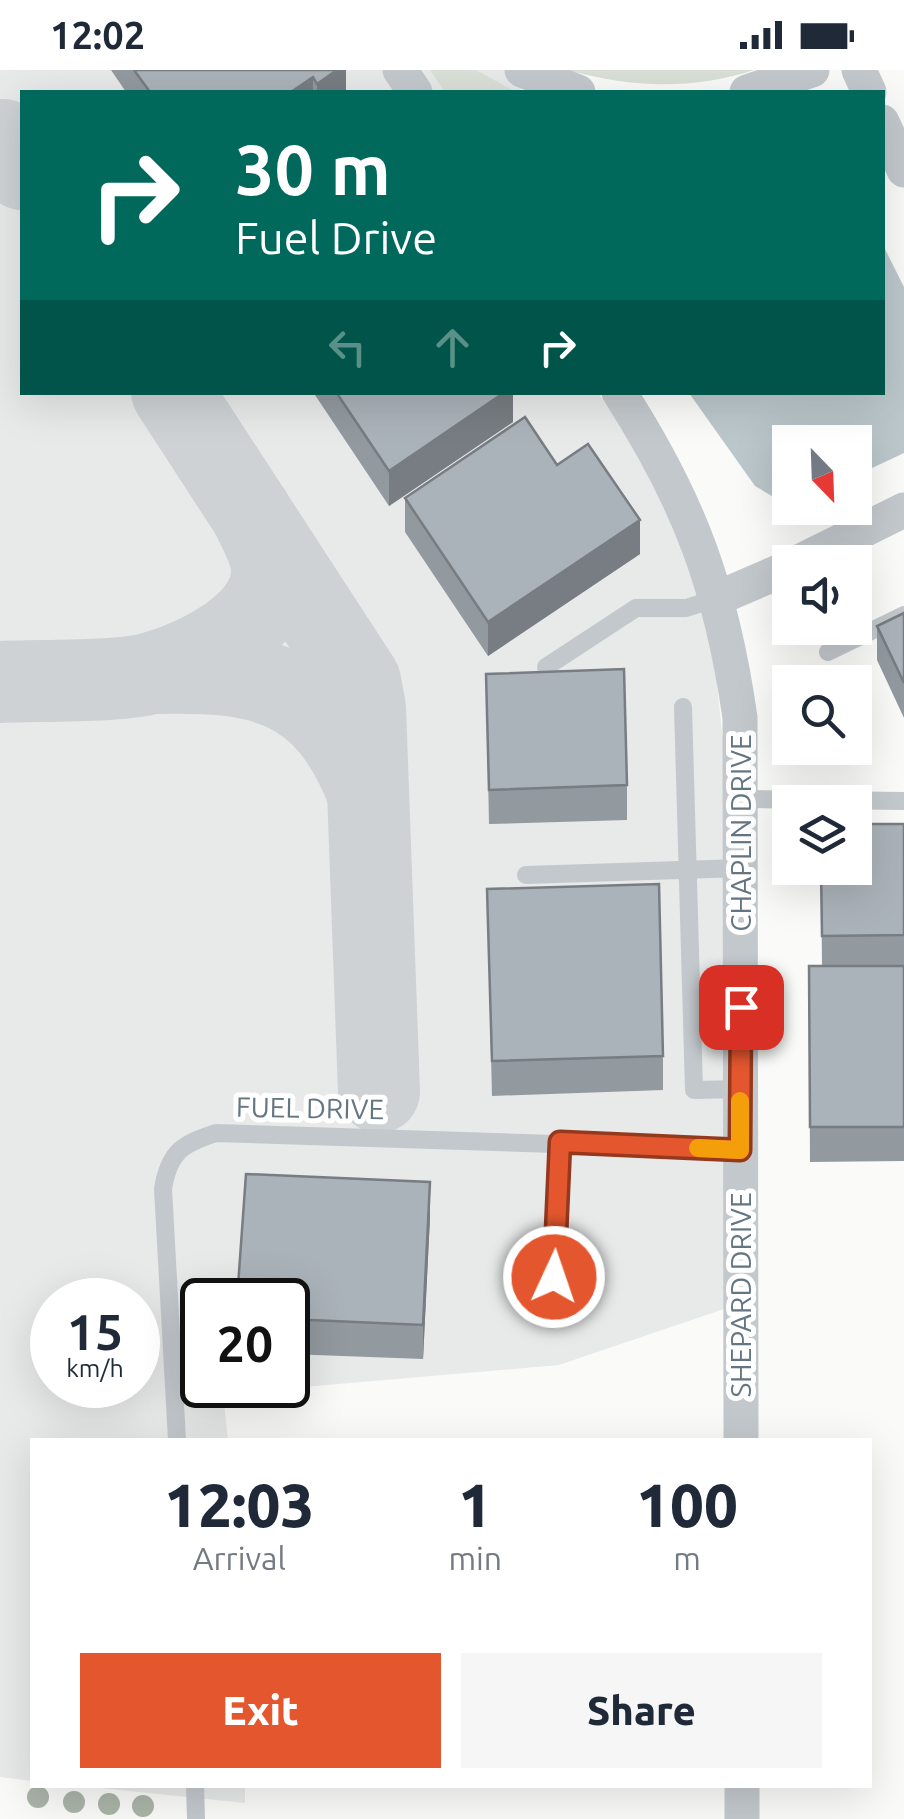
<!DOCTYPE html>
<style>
body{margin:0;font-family:Ubuntu,sans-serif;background:#f6f6f7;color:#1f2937;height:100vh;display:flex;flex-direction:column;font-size:38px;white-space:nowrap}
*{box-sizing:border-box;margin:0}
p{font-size:32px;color:#747a83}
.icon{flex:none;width:55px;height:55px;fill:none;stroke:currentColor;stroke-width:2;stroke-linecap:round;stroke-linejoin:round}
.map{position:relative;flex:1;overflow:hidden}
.side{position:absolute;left:30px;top:1368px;width:842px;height:350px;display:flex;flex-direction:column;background:#fff;border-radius:0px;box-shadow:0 10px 40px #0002}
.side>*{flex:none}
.hud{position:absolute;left:20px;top:20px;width:865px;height:305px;border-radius:0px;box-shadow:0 10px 40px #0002;background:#00695c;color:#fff;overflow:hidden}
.needle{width:65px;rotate:157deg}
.controls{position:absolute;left:772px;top:355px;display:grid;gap:20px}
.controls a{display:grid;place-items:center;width:100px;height:100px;border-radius:0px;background:#fff;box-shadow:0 10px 40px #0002;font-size:50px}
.speed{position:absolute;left:30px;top:1208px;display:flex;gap:20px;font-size:50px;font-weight:700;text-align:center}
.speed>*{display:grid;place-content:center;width:130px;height:130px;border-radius:50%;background:#fff;box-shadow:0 10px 40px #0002;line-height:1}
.speed small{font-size:25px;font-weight:400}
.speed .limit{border:5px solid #111;border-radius:15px;background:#fff;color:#111}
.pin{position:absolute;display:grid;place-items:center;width:85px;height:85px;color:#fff;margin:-42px;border-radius:20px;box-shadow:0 5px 15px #0006}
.me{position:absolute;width:110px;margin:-55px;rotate:3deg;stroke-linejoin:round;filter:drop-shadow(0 0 8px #0008)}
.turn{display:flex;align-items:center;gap:35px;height:210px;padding:0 50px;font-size:45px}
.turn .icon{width:130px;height:130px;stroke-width:2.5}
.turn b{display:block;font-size:70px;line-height:85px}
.lanes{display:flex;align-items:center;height:95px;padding:0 50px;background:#0003;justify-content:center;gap:50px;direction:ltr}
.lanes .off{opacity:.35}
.eta{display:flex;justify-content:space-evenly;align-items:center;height:170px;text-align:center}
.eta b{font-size:60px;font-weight:800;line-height:70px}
.button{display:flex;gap:20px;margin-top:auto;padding:20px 50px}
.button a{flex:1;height:115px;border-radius:0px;background:#e4572e;color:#fff;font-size:40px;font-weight:800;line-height:115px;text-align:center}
.button a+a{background:#f6f6f7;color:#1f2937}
.status{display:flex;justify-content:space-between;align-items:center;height:70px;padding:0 50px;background:#fff;direction:ltr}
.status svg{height:28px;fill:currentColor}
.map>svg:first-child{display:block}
.built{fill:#e8e9e9;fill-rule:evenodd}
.green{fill:#dadfd7}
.water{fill:#bbc7cb}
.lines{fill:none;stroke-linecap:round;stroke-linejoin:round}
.taxiway{stroke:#ced2d4;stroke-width:82}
.service{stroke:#c3c8cc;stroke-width:18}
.minor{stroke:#c3c8cc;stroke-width:35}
.tree{fill:#aab4a7}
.wall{fill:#929a9f}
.shaded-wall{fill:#777d82}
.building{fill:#aab3b9;stroke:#777d82;stroke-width:2.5}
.route-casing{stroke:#94391e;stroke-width:25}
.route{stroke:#e4572e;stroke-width:18}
.slow{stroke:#f59e0b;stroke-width:18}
.labels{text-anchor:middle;stroke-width:10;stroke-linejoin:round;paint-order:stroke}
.street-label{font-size:28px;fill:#657683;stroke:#fff}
</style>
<div class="status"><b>12:02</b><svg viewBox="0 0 49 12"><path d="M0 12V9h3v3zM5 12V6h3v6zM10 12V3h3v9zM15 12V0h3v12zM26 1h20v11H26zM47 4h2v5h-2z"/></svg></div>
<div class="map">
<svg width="904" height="1749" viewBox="0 0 904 1749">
<rect width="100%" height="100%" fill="#fafaf8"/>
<!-- built -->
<g class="built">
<path d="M 0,0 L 581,0 L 513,22 L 22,22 L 22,322 L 598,323 L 642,387 L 693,493 L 715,595 L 726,700 L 727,1238 L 559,1295 L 223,1324 L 228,1370 L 32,1370 L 32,1711 L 0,1707 ZM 52,1230 L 138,1230 L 138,1315 L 52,1315 ZM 202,1230 L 288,1230 L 288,1315 L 202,1315 Z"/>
<path d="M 71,1715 L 245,1715 L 245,1733 Z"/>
</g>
<!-- green -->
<g class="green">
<path d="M 430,0 L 476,0 L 516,22 L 445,22 Z"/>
<path d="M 568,0 L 754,0 C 693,20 630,18 568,0 Z"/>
</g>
<!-- water -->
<path class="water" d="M 883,175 L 904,217 L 904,383 L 855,406 L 855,372 L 790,372 L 790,430 L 782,432 L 755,416 L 689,323 L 882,322 Z"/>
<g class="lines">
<!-- taxiway -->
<g class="taxiway">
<path d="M 3,70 L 22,99"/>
<path d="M 172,322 L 360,611 L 365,638 L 379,1022"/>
<path d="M 153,603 C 261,600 325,612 368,723"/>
<path d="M 0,612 C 39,610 123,613 155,602 C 199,589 272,554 272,501 C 272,481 259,461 251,443"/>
</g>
<!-- service -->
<g class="service">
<path d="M 828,582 L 904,545"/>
<path d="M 546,597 L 636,538 L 686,538 L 718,528"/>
<path d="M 683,637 L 694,1020 L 741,1019"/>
<path d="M 742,729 L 904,731"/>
<path d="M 526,805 L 742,798"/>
<path d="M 552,1241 L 560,1072"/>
<path d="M 177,1370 L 163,1119 C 169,1082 182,1074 216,1063 L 740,1080"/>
<path d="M 195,1715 L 196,1749"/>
</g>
<!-- minor -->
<g class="minor">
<path d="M 400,0 L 415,22"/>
<path d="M 522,0 L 578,22"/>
<path d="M 859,0 L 869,22"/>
<path d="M 747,22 L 812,0"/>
<path d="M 882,52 L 904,100"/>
<path d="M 619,322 C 690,432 722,520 740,648 L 741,1370"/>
<path d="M 799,492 L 904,440"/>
<path d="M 718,528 L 790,497"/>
<path d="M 742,1715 L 742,1749"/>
</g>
</g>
<!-- trees -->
<g class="tree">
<circle cx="38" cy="1727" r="11"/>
<circle cx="74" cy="1732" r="11"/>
<circle cx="109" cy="1734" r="11"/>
<circle cx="143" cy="1736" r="11"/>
</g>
<!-- wall -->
<g class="wall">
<path d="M 111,0 L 346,0 L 346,22 L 126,22 Z"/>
<path d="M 313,322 L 513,322 L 513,352 L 389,436 Z"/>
<path d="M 557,395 L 640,484 L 488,586 L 405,462 L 405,428 Z"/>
<path d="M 904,507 L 904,648 L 877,590 L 877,556 L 904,543 Z"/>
<path d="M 486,604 L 627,715 L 627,750 L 489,754 Z"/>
<path d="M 904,754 L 904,1091 L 810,1092 L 809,896 L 822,896 L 821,798 Z"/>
<path d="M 487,819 L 663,986 L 663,1020 L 492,1026 Z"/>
<path d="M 430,1147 L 423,1289 L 288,1284 L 288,1230 Z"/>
</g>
<!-- shaded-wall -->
<g class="shaded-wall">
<path d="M 337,0 L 346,0 L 346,22 L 317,22 L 317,14 Z"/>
<path d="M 313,7 L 313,22 L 291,22 Z"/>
<path d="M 505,322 L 513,322 L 513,352 L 389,436 L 389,401 Z"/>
<path d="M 640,450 L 640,484 L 488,586 L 488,552 Z"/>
<path d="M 430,1112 L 430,1147 L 423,1289 L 423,1255 Z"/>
</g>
<!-- building -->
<g class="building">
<path d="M 134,0 L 337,0 L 317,14 L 313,7 L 291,22 L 150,22 Z"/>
<path d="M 336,322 L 505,322 L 389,401 Z"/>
<path d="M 525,347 L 557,395 L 588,374 L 640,450 L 488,552 L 405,428 Z"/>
<path d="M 904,543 L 904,613 L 877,556 Z"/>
<path d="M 624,599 L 627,715 L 489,720 L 486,604 Z"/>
<path d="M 855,754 L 904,754 L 904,865 L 822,866 L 821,798 L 855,798 Z"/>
<path d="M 659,814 L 663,986 L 492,991 L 487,819 Z"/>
<path d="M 809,896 L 904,896 L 904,1057 L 810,1057 Z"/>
<path d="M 246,1104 L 430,1112 L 423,1255 L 288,1249 L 288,1230 L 237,1230 Z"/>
</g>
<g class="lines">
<!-- route casing -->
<g class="route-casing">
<path id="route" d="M 554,1207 L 560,1072 L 740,1080 L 741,937"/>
</g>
<!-- route -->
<use href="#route" class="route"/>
<!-- slow -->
<path class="slow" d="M 698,1078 L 740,1080 L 740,1031"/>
</g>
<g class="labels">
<!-- street labels -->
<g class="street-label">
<text transform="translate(741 763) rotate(-90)" y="10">CHAPLIN DRIVE</text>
<text transform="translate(310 1038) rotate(1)" y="10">FUEL DRIVE</text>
<text transform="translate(741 1225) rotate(-90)" y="10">SHEPARD DRIVE</text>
</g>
</g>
</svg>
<div class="controls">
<a><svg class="needle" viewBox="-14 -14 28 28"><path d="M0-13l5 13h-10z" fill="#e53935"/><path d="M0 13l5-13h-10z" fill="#747a83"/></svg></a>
<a><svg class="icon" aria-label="sound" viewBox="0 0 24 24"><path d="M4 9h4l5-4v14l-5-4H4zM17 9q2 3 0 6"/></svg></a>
<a><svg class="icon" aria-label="search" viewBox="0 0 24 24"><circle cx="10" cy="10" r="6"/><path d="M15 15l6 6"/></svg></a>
<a><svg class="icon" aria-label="layers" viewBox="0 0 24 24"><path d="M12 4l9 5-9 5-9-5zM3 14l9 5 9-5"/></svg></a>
</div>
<div class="speed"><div>15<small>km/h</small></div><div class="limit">20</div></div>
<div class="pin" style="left:741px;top:937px;background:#d93025"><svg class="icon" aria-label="arrive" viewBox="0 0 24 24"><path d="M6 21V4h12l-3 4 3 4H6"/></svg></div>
<svg class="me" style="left:554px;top:1207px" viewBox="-20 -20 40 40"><circle r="17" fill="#e4572e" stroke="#fff" stroke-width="3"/><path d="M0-11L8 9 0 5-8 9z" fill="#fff"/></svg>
<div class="hud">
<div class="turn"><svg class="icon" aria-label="right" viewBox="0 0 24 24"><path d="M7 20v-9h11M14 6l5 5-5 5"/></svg><div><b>30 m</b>Fuel Drive</div></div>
<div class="lanes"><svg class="icon off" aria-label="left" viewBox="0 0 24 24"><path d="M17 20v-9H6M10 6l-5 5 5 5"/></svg><svg class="icon off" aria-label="ahead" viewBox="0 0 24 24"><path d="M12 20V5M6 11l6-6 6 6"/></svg><svg class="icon" aria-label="right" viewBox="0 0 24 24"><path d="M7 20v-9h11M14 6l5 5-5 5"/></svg></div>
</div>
<section class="side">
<div class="eta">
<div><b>12:03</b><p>Arrival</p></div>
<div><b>1</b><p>min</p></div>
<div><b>100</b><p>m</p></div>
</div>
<div class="button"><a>Exit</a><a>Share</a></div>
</section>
</div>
